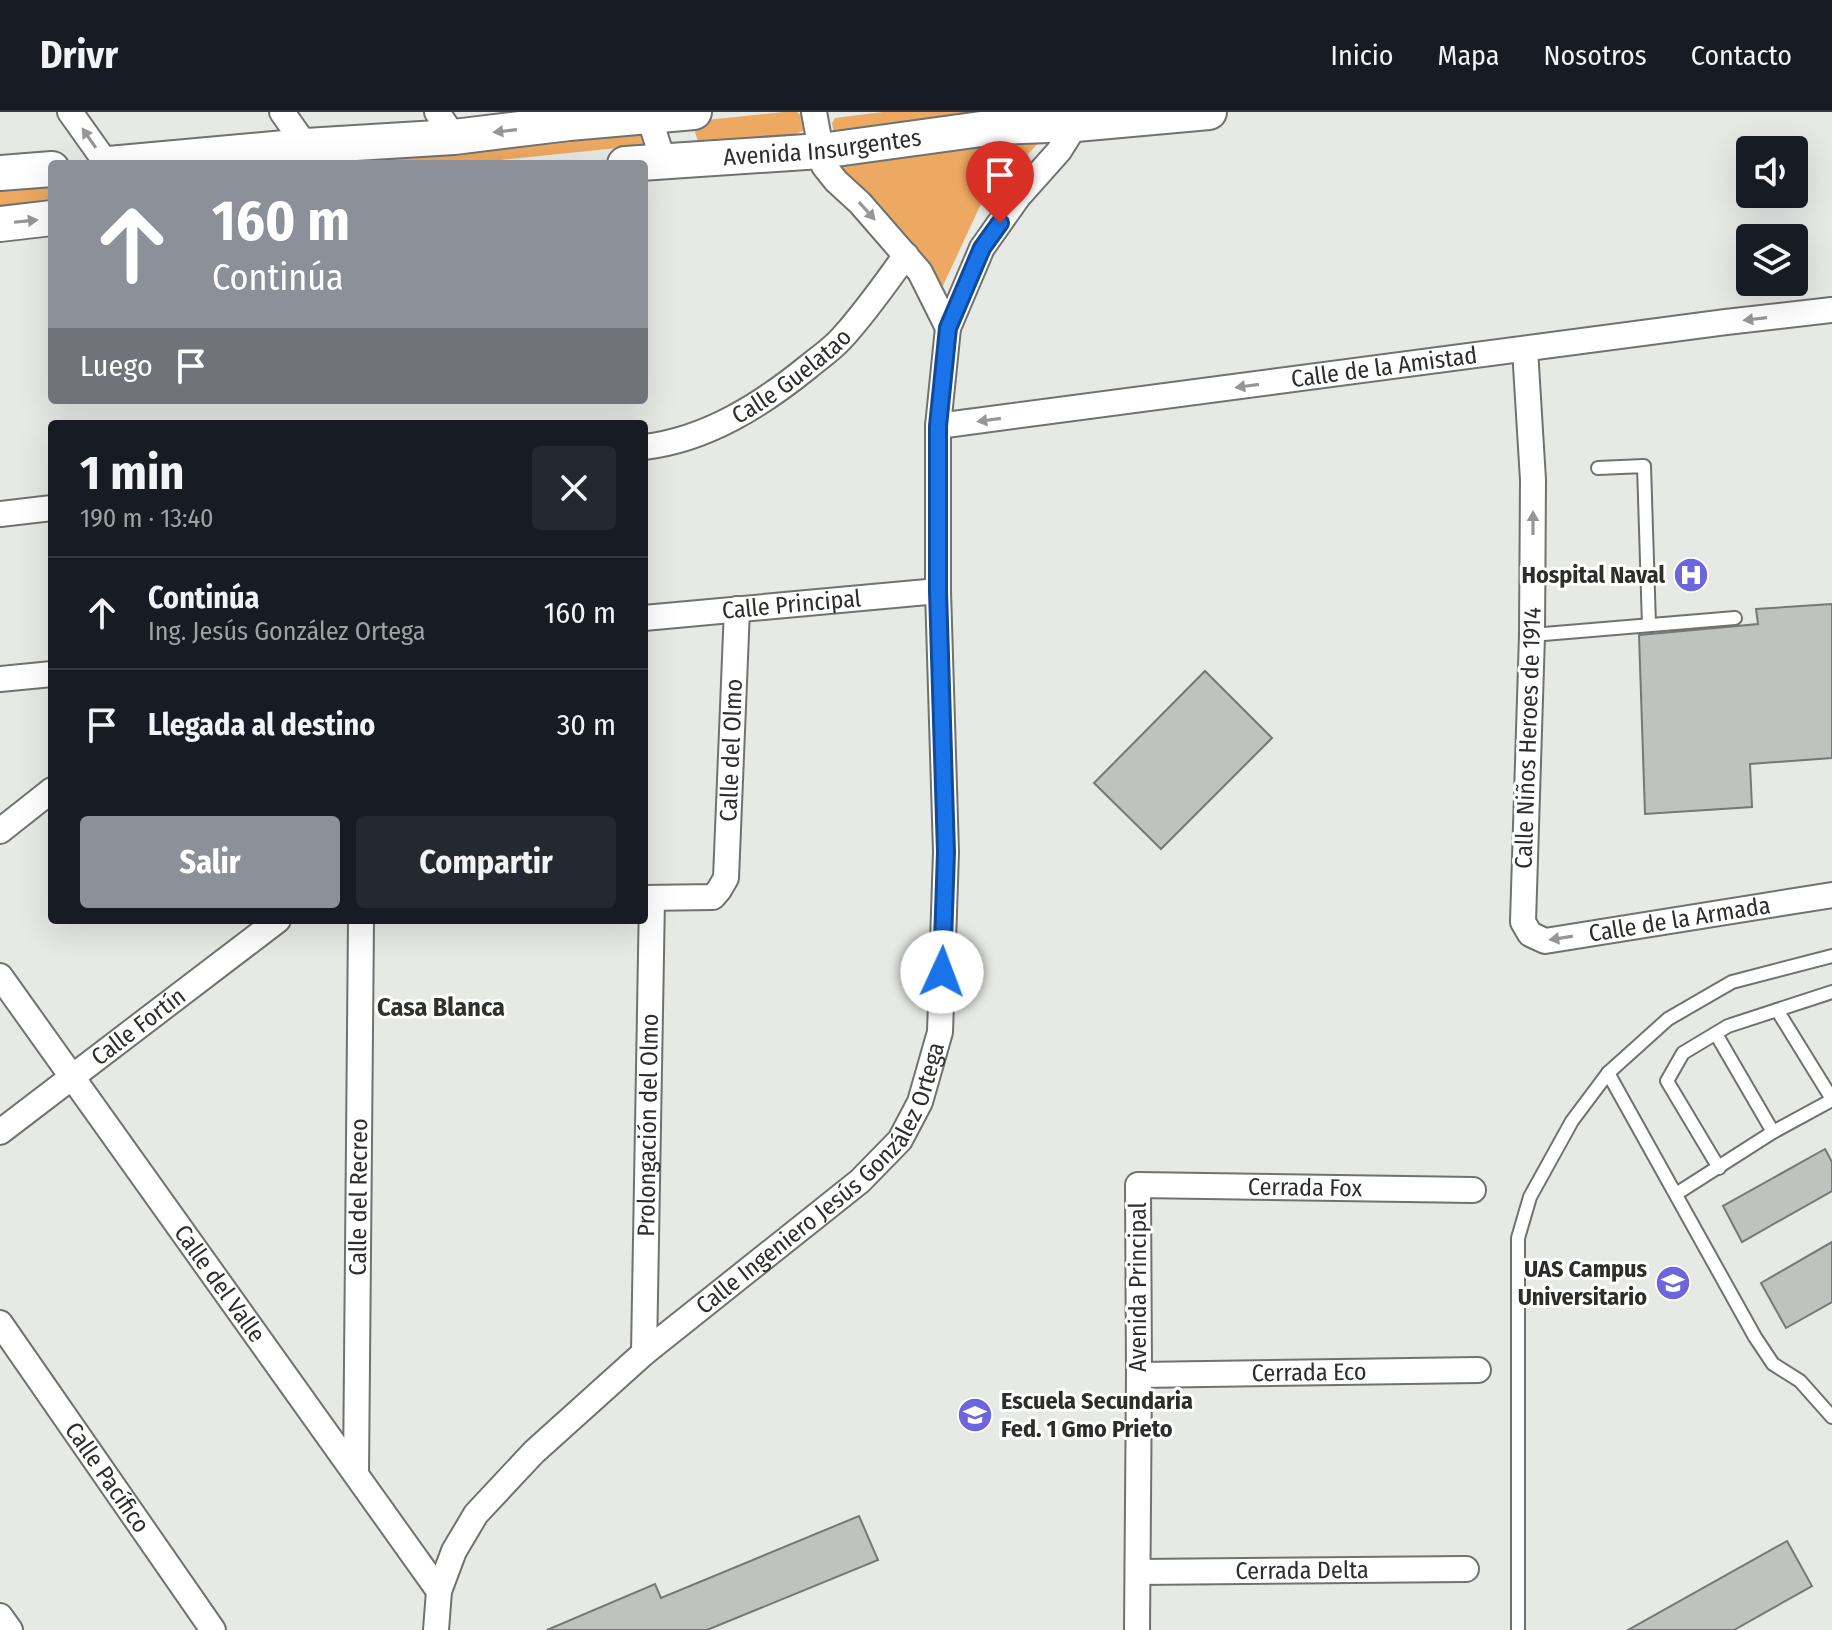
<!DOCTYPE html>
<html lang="es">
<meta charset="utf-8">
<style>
body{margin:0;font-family:"Fira Sans Condensed",sans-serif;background:#242831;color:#f1f3f6;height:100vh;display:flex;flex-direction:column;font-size:30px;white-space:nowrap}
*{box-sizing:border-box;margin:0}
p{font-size:26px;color:#9ea1a6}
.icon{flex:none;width:44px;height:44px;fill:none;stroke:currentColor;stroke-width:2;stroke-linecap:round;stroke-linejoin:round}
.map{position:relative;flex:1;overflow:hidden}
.drawer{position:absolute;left:48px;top:308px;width:600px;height:504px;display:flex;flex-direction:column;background:#171b24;border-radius:8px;box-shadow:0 8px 32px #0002}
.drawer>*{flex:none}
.guide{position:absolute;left:48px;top:48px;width:600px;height:244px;border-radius:8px;box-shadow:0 8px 32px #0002;background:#8c9099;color:#fff;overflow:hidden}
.tools{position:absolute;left:1736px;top:24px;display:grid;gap:16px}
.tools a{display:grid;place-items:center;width:72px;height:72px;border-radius:8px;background:#171b24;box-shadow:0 8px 32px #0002;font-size:40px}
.pin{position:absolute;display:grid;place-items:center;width:68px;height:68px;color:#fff;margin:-82px -34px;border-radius:50% 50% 50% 0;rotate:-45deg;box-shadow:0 0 8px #0007}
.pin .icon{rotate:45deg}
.me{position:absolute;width:88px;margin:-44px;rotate:2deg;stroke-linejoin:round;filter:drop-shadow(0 0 6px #0008)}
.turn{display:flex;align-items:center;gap:28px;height:168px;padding:0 32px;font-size:36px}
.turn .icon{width:104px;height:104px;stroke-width:2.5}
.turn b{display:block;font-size:56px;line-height:68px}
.then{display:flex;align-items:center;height:76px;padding:0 32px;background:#0003;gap:16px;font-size:30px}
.round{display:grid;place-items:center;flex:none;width:84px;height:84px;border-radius:8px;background:#242831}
.overview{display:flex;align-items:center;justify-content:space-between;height:136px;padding:0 32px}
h1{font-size:48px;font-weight:700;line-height:60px}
.action{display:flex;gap:16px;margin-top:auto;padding:16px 32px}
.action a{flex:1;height:92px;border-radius:8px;background:#8c9099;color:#fff;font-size:32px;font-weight:700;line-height:92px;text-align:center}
.action a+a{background:#242831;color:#f1f3f6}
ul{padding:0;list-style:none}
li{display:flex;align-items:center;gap:24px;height:112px;padding:0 32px;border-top:2px solid #363941}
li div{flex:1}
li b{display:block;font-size:30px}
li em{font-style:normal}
header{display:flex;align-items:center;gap:48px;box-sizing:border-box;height:112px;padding:0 40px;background:#171b24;border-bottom:2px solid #363941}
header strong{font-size:38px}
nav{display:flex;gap:44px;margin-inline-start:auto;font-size:28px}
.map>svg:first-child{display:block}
.green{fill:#eda862}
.building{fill:#bfc3c0;stroke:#757876;stroke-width:2}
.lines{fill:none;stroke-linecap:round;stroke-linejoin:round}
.service-casing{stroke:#70726f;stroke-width:16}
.minor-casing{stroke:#70726f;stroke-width:28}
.secondary-casing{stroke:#70726f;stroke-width:38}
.service{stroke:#fff;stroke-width:12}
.minor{stroke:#fff;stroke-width:24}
.secondary{stroke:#fff;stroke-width:34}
.oneway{fill:#969696}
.route-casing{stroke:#114b97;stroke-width:20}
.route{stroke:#1a73e8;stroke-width:14}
.labels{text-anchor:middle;stroke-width:6;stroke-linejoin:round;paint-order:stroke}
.street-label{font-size:24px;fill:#2d2e2c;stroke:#fff}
.poi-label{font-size:24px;font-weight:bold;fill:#2d2e2c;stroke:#fff;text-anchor:end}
.neighbourhood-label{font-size:26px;font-weight:bold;fill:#30312e;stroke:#fff}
</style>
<header>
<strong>Drivr</strong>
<nav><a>Inicio</a><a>Mapa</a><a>Nosotros</a><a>Contacto</a></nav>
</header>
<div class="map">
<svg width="1832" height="1518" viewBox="0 0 1832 1518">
<rect width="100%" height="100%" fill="#e7e9e5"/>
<!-- green -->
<g class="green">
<path d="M 784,0 L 797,0 L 805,7 L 805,18 L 795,22 L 704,32 L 698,29 L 695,20 L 699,12 L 706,8 Z"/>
<path d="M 883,0 L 980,0 L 979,7 L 834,21 L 832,11 L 835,6 Z"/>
<path d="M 638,13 L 649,27 L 644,32 L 627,35 L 461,52 L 262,52 Z"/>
<path d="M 1042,27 L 980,94 L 941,178 L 881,94 L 832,48 Z"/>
<path d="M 52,74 L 52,93 L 0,99 L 0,79 Z"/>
</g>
<!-- building -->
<g class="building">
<path d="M 1832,492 L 1832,646 L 1750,652 L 1752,695 L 1645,702 L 1639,523 L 1758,512 L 1756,497 Z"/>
<path d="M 1205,559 L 1272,626 L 1161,737 L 1094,671 Z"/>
<path d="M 1825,1037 L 1832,1050 L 1832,1079 L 1742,1130 L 1723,1094 Z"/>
<path d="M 1832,1130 L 1832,1190 L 1786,1216 L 1761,1171 Z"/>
<path d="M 859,1404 L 878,1448 L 707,1518 L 547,1518 L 655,1472 L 661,1486 Z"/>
<path d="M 1787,1429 L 1812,1474 L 1734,1518 L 1628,1518 Z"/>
</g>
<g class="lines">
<!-- service casing -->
<g class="service-casing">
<g id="service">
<path d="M 1598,356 L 1644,354 L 1649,513"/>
<path d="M 1532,523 L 1735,506"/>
<path d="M 1777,898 L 1832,987"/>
<path d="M 1716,922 L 1773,1020"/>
<path d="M 1608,961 L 1755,1225 L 1773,1252 L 1800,1269 L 1832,1305"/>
<path d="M 1719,1056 L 1667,969 L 1683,941 L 1728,914 L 1832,880"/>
<path d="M 1676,1082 L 1773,1020 L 1832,988"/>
<path d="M 1518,1518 L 1518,1126 L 1530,1085 L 1572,1009 L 1608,961 L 1668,907 L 1732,870 L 1832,844"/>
</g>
</g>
<!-- minor casing -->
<g class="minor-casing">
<g id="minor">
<path d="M 70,0 L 107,52"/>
<path d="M 282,0 L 306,34"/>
<path d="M 437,0 L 454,25"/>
<path d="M 645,0 L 649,5 L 663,48"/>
<path d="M 814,0 L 824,54 L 836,69 L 860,91 L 920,160 L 948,216 L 982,136 L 1018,85 L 1059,39 L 1076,12"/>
<path id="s1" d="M 1525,237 L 1533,368 L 1532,523 L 1523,810 L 1530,822 L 1545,829 L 1832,783"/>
<path id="s2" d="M 938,314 L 1726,210 L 1832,198"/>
<path id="s3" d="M 644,335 C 706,328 761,293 808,255 C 819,246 832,237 841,227 C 865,201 885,172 906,143"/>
<path d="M 0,402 L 52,396"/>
<path id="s4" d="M 644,506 L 938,479"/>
<path d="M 0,567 L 52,562"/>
<path d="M 0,719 L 52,678"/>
<path id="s5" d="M 644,786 L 713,785 L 719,778 L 726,766 L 737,497"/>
<path id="s6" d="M 0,864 L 439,1479"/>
<path id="s7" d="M 0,1020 L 278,808"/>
<path id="s8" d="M 0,1211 L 213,1518"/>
<path id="s9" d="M 644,1241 L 652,786"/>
<path id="s10" d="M 1139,1263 L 1478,1258"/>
<path id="s11" d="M 356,1361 L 361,808"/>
<path id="s12" d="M 1138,1460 L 1466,1457"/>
<path d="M 0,1504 L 10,1518"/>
<path id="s13" d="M 436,1518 L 439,1479 L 454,1439 L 476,1402 L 534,1340 L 644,1241 L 860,1069 L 900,1028 L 920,990 L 940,920 L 946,740 L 938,479 L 938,314 L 948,216"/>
<path id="s14" d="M 1137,1518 L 1139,1263 L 1138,1073 L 1473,1078"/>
</g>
</g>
<!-- secondary casing -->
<g class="secondary-casing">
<g id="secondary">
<path d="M 109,52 L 306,34 L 454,25 L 569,11 L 694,0"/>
<path id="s15" d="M 625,52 L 821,39 L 996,15 L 1076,12 L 1209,0"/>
<path d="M 0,61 L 52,57"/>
<path d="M 0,112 L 52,106"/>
</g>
</g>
<!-- service -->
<use href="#service" class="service"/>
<!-- minor -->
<use href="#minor" class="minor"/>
<!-- secondary -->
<use href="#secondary" class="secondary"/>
</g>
<!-- one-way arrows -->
<defs><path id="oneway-solid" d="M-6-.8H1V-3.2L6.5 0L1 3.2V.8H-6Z" transform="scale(2)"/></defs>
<g class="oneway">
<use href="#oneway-solid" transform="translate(505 19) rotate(173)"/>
<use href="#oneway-solid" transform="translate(89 26) rotate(-125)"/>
<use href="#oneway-solid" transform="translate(867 99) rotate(48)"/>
<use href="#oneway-solid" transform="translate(26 109) rotate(-6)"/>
<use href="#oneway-solid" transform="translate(1755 207) rotate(173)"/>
<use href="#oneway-solid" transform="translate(1247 274) rotate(172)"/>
<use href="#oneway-solid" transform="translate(989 308) rotate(172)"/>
<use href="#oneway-solid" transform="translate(1533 411) rotate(-90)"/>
<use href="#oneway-solid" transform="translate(1561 826) rotate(171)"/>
</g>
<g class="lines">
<!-- route casing -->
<g class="route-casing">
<path id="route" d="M 942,860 L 946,740 L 938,479 L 938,314 L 948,216 L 982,136 L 1000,111"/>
</g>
<!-- route -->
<use href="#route" class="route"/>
</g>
<!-- icons -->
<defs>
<g id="hospital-disc" transform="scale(1.8)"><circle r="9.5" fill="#6c65de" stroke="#fff"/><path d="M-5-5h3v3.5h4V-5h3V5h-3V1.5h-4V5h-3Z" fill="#fff"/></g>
<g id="university-disc" transform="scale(1.8)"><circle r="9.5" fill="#6c65de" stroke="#fff"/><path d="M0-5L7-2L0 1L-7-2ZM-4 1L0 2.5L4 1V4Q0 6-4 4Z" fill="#fff"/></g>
<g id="school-disc" transform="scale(1.8)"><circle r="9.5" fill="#6c65de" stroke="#fff"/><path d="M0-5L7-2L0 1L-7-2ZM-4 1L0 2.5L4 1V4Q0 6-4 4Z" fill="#fff"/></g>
</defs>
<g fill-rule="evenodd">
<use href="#hospital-disc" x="1691" y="463"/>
<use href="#university-disc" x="1673" y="1171"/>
<use href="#school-disc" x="975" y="1303"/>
</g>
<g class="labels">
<!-- street labels -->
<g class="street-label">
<text dy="8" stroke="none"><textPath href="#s15" startOffset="198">Avenida Insurgentes</textPath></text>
<text dy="8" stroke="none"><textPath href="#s2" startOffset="450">Calle de la Amistad</textPath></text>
<text dy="8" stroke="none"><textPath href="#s3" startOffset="166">Calle Guelatao</textPath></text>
<text dy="8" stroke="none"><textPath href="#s4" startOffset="148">Calle Principal</textPath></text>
<text transform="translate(1528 626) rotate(-88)" y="8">Calle Niños Heroes de 1914</text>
<text dy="8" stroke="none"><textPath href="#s5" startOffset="220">Calle del Olmo</textPath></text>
<text dy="8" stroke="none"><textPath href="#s1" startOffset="740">Calle de la Armada</textPath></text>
<text dy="8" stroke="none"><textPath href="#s7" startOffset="174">Calle Fortín</textPath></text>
<text dy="8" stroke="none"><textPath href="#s9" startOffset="228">Prolongación del Olmo</textPath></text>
<text dy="8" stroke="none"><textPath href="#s13" startOffset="612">Calle Ingeniero Jesús González Ortega</textPath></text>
<text dy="8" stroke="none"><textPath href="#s14" startOffset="612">Cerrada Fox</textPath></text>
<text dy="8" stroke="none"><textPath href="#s11" startOffset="276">Calle del Recreo</textPath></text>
<text dy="8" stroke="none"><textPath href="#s6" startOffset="378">Calle del Valle</textPath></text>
<text transform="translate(1138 1175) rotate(-90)" y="8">Avenida Principal</text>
<text dy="8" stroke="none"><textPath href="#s10" startOffset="170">Cerrada Eco</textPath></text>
<text dy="8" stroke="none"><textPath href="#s8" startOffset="188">Calle Pacífico</textPath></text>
<text dy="8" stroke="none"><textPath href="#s12" startOffset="164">Cerrada Delta</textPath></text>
</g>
<!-- poi labels -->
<g class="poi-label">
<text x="1665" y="471">Hospital Naval</text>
<text x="1647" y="1165">UAS Campus<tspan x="1647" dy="28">Universitario</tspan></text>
<text x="1001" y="1297" text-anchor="start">Escuela Secundaria<tspan x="1001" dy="28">Fed. 1 Gmo Prieto</tspan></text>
</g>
<!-- neighbourhood labels -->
<g class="neighbourhood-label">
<text x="441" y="904">Casa Blanca</text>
</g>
</g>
</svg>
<div class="tools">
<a><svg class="icon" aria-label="sound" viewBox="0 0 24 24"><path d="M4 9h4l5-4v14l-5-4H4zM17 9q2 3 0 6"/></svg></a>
<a><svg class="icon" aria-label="layers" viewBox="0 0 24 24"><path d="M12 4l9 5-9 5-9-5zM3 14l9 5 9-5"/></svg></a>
</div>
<div class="pin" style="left:1000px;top:111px;background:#d93025"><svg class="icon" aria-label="arrive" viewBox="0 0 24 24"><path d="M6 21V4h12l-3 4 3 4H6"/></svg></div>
<svg class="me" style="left:942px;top:860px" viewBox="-20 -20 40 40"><circle r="19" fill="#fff"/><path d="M0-13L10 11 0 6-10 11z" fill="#1a73e8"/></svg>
<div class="guide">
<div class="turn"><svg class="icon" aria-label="ahead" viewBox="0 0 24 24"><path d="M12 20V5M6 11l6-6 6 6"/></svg><div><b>160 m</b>Continúa</div></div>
<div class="then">Luego<svg class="icon" aria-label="arrive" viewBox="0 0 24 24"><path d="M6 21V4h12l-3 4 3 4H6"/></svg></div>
</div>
<section class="drawer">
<div class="overview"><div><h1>1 min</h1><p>190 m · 13:40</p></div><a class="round"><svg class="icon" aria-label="close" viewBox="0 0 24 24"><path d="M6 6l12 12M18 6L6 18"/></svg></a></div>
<ul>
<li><svg class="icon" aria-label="ahead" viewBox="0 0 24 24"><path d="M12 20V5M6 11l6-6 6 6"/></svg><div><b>Continúa</b><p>Ing. Jesús González Ortega</p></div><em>160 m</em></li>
<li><svg class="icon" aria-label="arrive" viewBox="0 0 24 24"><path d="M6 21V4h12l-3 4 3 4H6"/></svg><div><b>Llegada al destino</b></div><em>30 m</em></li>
</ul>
<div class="action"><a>Salir</a><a>Compartir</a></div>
</section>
</div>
